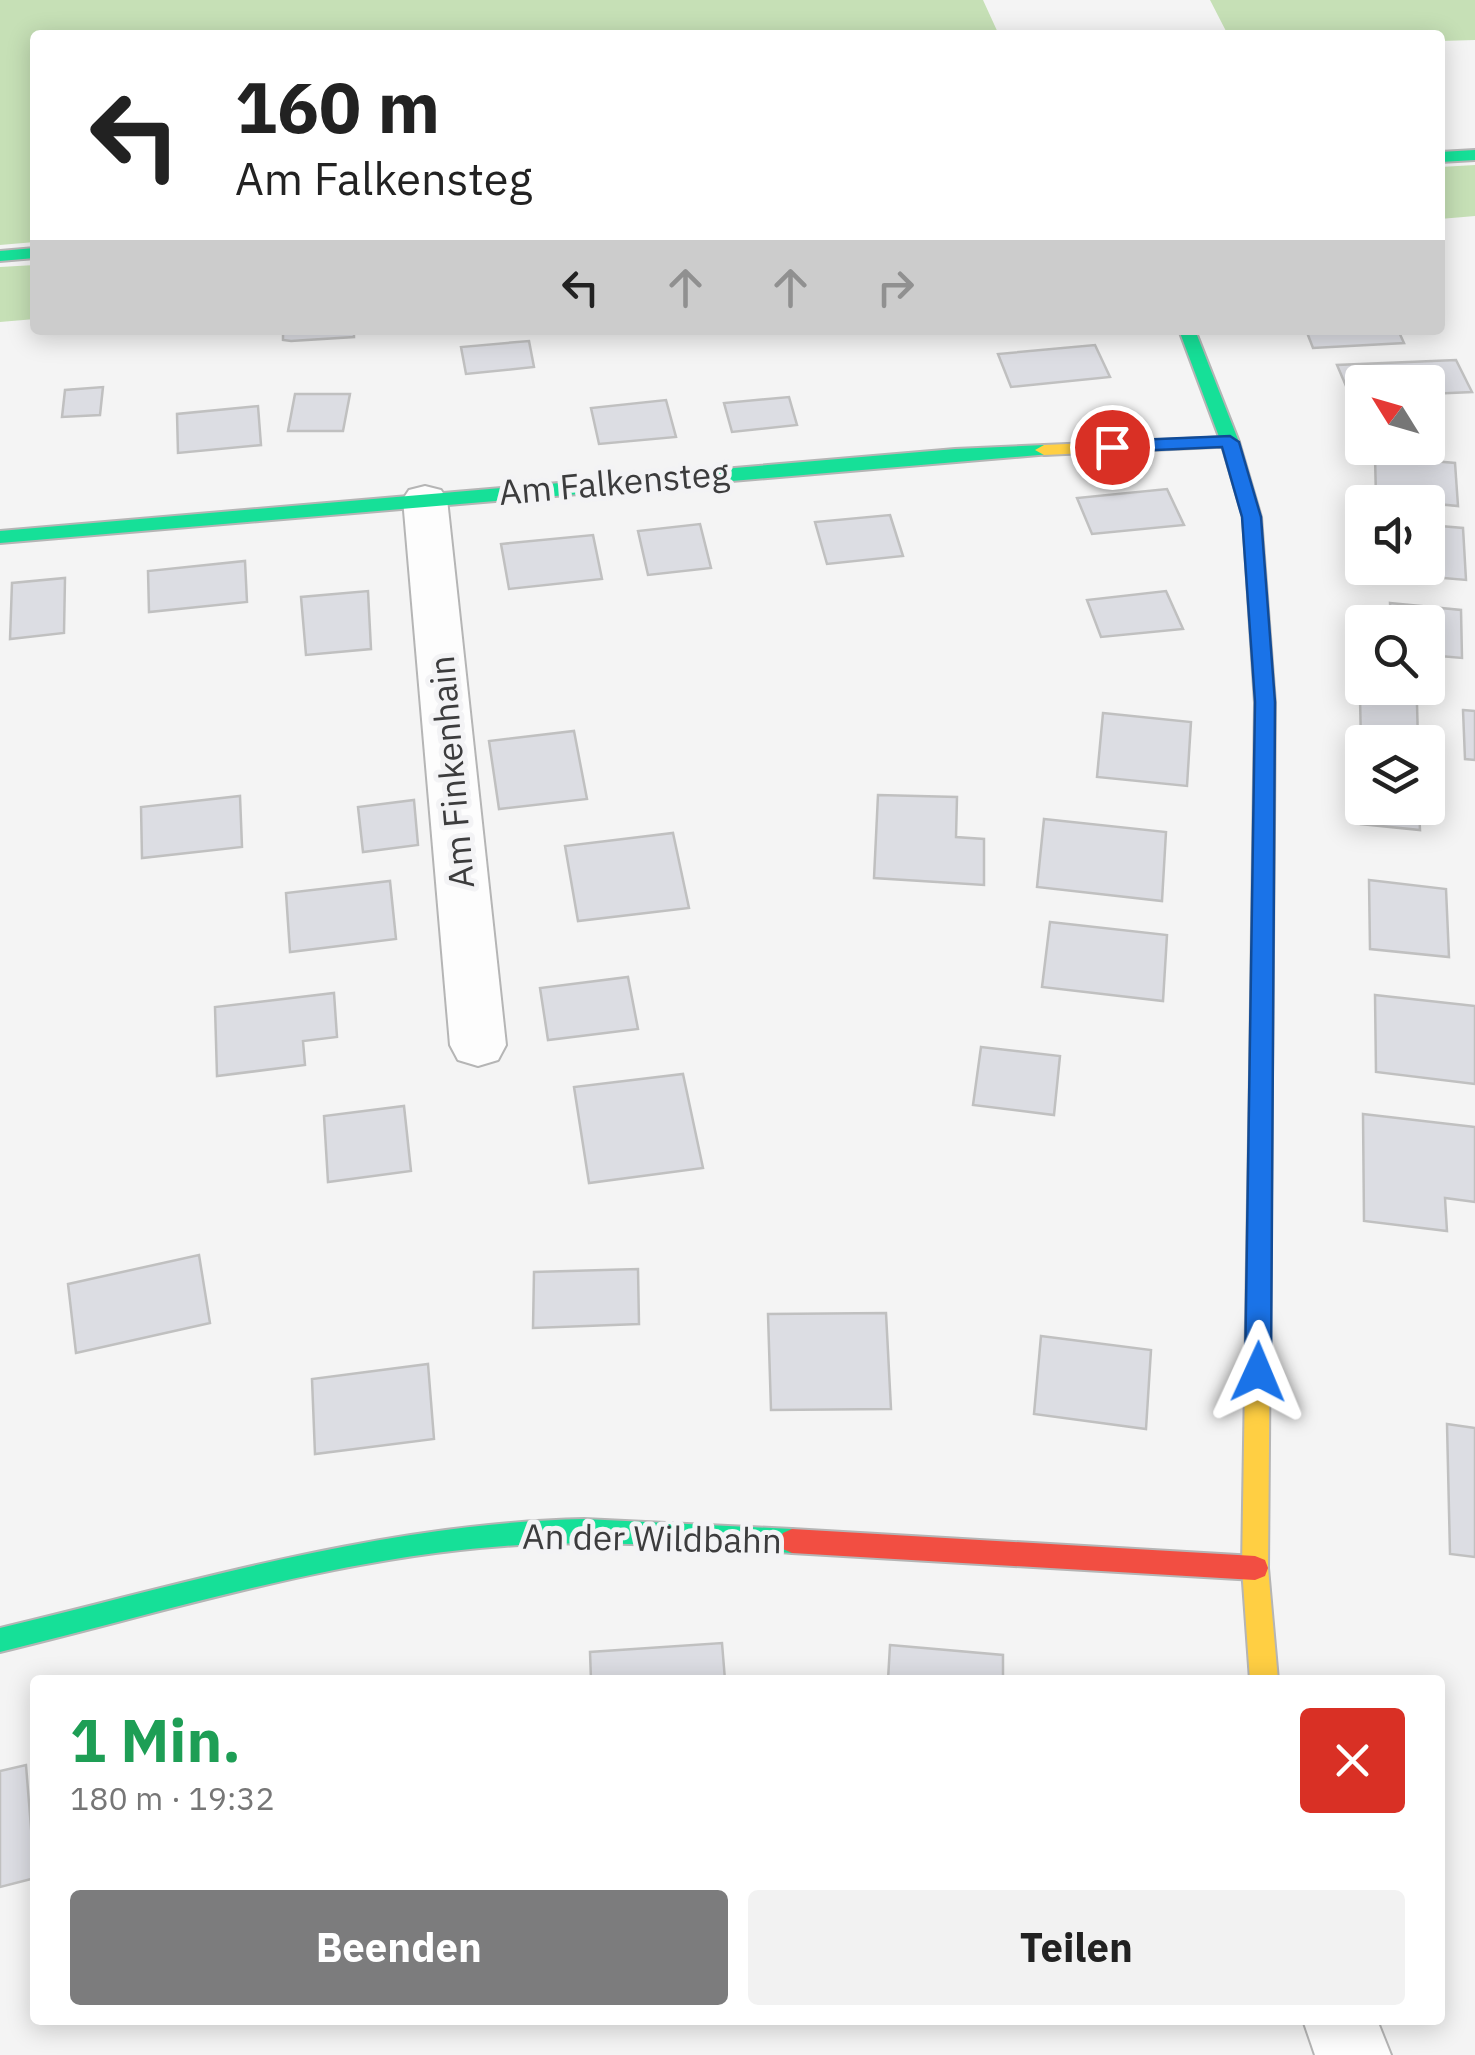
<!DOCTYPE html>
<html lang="de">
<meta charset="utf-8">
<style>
body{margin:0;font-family:"IBM Plex Sans",sans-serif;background:#f2f2f2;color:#222;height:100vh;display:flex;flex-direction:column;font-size:38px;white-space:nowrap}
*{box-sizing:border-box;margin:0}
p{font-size:32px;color:#767676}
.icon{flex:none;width:55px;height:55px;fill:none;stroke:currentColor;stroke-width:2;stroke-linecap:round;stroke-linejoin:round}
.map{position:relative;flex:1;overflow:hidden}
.drawer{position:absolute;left:30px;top:1675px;width:1415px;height:350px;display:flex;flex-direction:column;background:#fff;border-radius:10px;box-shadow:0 5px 25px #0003}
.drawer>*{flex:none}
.top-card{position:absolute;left:30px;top:30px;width:1415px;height:305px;border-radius:10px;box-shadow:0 5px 25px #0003;background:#fff;color:#222;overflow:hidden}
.needle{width:65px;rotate:307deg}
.tools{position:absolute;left:1345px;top:365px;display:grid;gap:20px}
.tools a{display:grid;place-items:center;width:100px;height:100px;border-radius:10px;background:#fff;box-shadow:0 5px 25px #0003;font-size:50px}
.pin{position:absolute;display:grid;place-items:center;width:85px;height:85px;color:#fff;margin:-42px;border:5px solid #fff;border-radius:50%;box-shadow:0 2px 10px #0007}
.me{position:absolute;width:110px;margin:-55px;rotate:1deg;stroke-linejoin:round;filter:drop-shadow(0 0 8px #0008)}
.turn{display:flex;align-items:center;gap:35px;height:210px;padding:0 40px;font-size:45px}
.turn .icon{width:130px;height:130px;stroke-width:2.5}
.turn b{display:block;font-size:70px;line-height:85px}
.lanes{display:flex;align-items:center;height:95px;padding:0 40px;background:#0003;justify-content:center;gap:50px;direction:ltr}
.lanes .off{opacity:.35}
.round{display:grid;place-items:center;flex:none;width:105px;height:105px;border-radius:10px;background:#f2f2f2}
.summary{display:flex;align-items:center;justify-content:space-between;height:170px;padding:0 40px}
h1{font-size:60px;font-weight:800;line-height:75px;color:#1e9e55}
.action{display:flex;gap:20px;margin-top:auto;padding:20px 40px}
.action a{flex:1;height:115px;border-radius:10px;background:#7c7c7d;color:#fff;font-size:40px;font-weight:800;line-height:115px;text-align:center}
.action a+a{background:#f2f2f2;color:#222}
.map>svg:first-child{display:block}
.forest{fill:#c6e0b6}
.building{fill:#dcdde3;stroke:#c0c0c0;stroke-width:2.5}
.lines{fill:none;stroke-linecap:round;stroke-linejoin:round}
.street-casing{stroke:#b5b5b5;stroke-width:4}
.fast-casing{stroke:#b5b5b5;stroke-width:4}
.slow-casing{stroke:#b5b5b5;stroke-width:4}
.jam-casing{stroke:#b5b5b5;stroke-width:4}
.street{fill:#fdfdfd;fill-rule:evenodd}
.fast{fill:#16e098;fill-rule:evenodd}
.slow{fill:#ffcf43;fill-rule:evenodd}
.jam{fill:#f24e42;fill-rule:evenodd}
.route{fill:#1a73e8;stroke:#114b97;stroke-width:2.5}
.labels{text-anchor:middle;stroke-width:10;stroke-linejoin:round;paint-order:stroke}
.street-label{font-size:35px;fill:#3c3c3d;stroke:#f3f3f5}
</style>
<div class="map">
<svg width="1475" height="2055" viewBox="0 0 1475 2055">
<rect width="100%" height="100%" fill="#f4f4f4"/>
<!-- forest -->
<g class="forest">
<path d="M 0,0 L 983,0 L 999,35 L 35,35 L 35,242 L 0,245 Z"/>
<path d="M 1210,0 L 1475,0 L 1475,40 L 1440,41 L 1440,35 L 1228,35 Z"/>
<path d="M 1475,165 L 1475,216 L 1440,219 L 1440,167 Z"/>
<path d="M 35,265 L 35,319 L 0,322 L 0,267 Z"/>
</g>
<!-- building -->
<g class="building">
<path d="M 283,330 L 354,330 L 354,337 L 291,341 L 283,340 Z"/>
<path d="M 1306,330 L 1398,330 L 1404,343 L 1313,348 Z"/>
<path d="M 529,341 L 534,367 L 466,374 L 461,347 Z"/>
<path d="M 1095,345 L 1110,377 L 1011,387 L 998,354 Z"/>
<path d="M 1456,360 L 1472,392 L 1428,394 L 1428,382 L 1362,382 L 1362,414 L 1358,414 L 1337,365 Z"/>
<path d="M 103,387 L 100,415 L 62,417 L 65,390 Z"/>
<path d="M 295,394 L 350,394 L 343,431 L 288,431 Z"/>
<path d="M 789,397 L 797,425 L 732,432 L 724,403 Z"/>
<path d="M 666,400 L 676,437 L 599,444 L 591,408 Z"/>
<path d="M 258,406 L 261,445 L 178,453 L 177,414 Z"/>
<path d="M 1375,456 L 1455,463 L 1458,506 L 1376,498 Z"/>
<path d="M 1167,489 L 1184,525 L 1092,534 L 1077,498 Z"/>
<path d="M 890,515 L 903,556 L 827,564 L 815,522 Z"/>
<path d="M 700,524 L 711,568 L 648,575 L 638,531 Z"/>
<path d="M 1428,525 L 1463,528 L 1466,580 L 1386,573 L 1386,568 L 1428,568 Z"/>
<path d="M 593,535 L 602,579 L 509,589 L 501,544 Z"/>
<path d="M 245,561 L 247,602 L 149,612 L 148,571 Z"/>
<path d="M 65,578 L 64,633 L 10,639 L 12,583 Z"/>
<path d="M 368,591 L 371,649 L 306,655 L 301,597 Z"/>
<path d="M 1166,591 L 1183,629 L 1101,637 L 1087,600 Z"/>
<path d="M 1390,603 L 1461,610 L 1462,658 L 1428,655 L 1428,622 L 1391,622 Z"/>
<path d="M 1360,698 L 1417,704 L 1418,742 L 1361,743 Z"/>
<path d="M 1463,710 L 1475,711 L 1475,760 L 1465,759 Z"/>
<path d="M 1103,713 L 1191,722 L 1187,786 L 1097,777 Z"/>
<path d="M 574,731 L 587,799 L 499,809 L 489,741 Z"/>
<path d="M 1361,778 L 1362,808 L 1419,808 L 1420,830 L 1361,824 Z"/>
<path d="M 878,795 L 957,797 L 956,837 L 984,839 L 984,885 L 874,878 Z"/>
<path d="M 240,796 L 242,847 L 142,858 L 141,807 Z"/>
<path d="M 414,800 L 418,845 L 363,852 L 358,807 Z"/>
<path d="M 1044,819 L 1166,832 L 1162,901 L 1037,887 Z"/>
<path d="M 673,833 L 689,908 L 578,921 L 565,846 Z"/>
<path d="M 1369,880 L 1446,889 L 1449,957 L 1370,949 Z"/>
<path d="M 390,881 L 396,939 L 290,952 L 286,893 Z"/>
<path d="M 1050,922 L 1167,935 L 1163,1001 L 1042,987 Z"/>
<path d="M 628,977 L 638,1029 L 548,1040 L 540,988 Z"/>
<path d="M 334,993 L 337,1037 L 303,1041 L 305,1065 L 217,1076 L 215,1007 Z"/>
<path d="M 1375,995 L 1475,1006 L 1475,1084 L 1376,1072 Z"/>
<path d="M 981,1047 L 1060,1056 L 1054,1115 L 973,1105 Z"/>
<path d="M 683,1074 L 703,1168 L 589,1183 L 574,1087 Z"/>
<path d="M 404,1106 L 411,1171 L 328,1182 L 324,1116 Z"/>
<path d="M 1363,1114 L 1475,1127 L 1475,1202 L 1445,1198 L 1447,1231 L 1364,1221 Z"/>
<path d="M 199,1255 L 210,1323 L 76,1353 L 68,1284 Z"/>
<path d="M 638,1269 L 639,1324 L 533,1328 L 534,1272 Z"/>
<path d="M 886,1313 L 891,1409 L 771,1410 L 768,1314 Z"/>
<path d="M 1041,1336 L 1151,1350 L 1146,1429 L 1034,1414 Z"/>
<path d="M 428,1364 L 434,1439 L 315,1454 L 312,1379 Z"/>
<path d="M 1447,1424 L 1475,1428 L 1475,1557 L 1450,1554 Z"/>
<path d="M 722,1643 L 725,1680 L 591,1680 L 590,1652 Z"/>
<path d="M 890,1645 L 1003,1655 L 1003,1680 L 888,1680 Z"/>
<path d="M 26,1765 L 35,1878 L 0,1887 L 0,1771 Z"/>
</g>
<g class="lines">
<!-- street casing -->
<g class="street-casing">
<g id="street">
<path d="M 425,486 L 441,490 L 447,499 L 506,1045 L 498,1060 L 478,1066 L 458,1060 L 450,1045 L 403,499 L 409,490 Z"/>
<path d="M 1303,2020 L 1377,2020 L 1391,2055 L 1315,2055 Z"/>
</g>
</g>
<!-- fast casing -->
<g class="fast-casing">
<g id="fast">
<path d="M 1475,150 L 1475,160 L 1440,162 L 1440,152 Z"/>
<path d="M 35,248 L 35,258 L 0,261 L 0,251 Z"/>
<path d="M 1179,330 L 1195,330 L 1239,442 L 1261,517 L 1275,703 L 1272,1074 L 1269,1080 L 1253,1080 L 1250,1074 L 1255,703 L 1243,517 L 1221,442 Z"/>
<path d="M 1044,445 L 1053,450 L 1050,454 L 0,543 L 0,531 L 955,449 Z"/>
<path d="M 584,1519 L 792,1529 L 801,1533 L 805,1541 L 801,1549 L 792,1553 C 696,1547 600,1539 504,1546 C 334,1558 165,1612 0,1652 L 0,1628 C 192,1582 385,1523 584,1519 Z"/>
</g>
</g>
<!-- slow casing -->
<g class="slow-casing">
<g id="slow">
<path d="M 1230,437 L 1239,442 L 1236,446 L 1044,455 L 1035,450 L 1044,445 Z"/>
<path d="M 1261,1065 L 1269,1068 L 1272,1074 L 1268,1568 L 1278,1680 L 1250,1680 L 1242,1568 L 1250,1074 L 1253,1068 Z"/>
</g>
</g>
<!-- jam casing -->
<g class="jam-casing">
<path id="jam" d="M 792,1529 L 1255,1556 L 1265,1560 L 1268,1568 L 1265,1576 L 1255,1580 L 792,1553 L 783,1549 L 779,1541 L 783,1533 Z"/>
</g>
<!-- street -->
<use href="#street" class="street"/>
<!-- fast -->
<use href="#fast" class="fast"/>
<!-- slow -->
<use href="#slow" class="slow"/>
<!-- jam -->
<use href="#jam" class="jam"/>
</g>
<!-- route -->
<path class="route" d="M 1230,436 L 1239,442 L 1261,517 L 1275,702 L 1271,1372 L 1267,1379 L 1258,1382 L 1249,1379 L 1245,1372 L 1255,702 L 1242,517 L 1222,447 L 1112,452 L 1103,447 L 1112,441 Z"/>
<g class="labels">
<!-- street labels -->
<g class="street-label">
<text transform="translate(614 483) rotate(-5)" y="12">Am Falkensteg</text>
<text transform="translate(452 772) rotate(-95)" y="12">Am Finkenhain</text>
<text transform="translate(652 1539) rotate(1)" y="12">An der Wildbahn</text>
</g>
</g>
</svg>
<div class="tools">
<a><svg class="needle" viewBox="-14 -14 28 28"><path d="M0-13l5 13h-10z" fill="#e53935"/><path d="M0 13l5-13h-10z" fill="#767676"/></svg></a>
<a><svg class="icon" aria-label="sound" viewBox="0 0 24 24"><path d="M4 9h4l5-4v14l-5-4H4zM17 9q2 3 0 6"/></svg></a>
<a><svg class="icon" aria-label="search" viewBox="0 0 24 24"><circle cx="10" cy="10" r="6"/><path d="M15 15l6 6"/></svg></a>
<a><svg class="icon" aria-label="layers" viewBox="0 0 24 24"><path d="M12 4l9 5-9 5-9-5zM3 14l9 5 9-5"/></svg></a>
</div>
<div class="pin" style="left:1112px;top:447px;background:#d93025"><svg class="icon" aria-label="arrive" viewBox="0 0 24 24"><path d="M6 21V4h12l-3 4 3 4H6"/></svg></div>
<svg class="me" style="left:1258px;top:1372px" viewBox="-20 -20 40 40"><path d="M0-17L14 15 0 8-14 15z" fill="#1a73e8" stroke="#fff" stroke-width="4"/></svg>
<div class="top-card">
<div class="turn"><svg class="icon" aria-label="left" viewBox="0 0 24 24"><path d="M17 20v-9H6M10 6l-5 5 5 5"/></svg><div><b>160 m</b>Am Falkensteg</div></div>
<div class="lanes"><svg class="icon" aria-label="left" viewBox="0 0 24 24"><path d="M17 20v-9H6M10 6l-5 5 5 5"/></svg><svg class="icon off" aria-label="ahead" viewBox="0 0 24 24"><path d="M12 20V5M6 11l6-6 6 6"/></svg><svg class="icon off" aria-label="ahead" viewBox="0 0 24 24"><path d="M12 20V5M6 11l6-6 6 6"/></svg><svg class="icon off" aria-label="right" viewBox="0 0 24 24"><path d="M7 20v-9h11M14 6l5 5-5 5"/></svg></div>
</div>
<section class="drawer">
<div class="summary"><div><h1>1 Min.</h1><p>180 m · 19:32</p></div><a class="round" style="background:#d93025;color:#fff"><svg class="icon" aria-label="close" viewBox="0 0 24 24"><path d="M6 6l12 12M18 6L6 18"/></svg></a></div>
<div class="action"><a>Beenden</a><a>Teilen</a></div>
</section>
</div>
